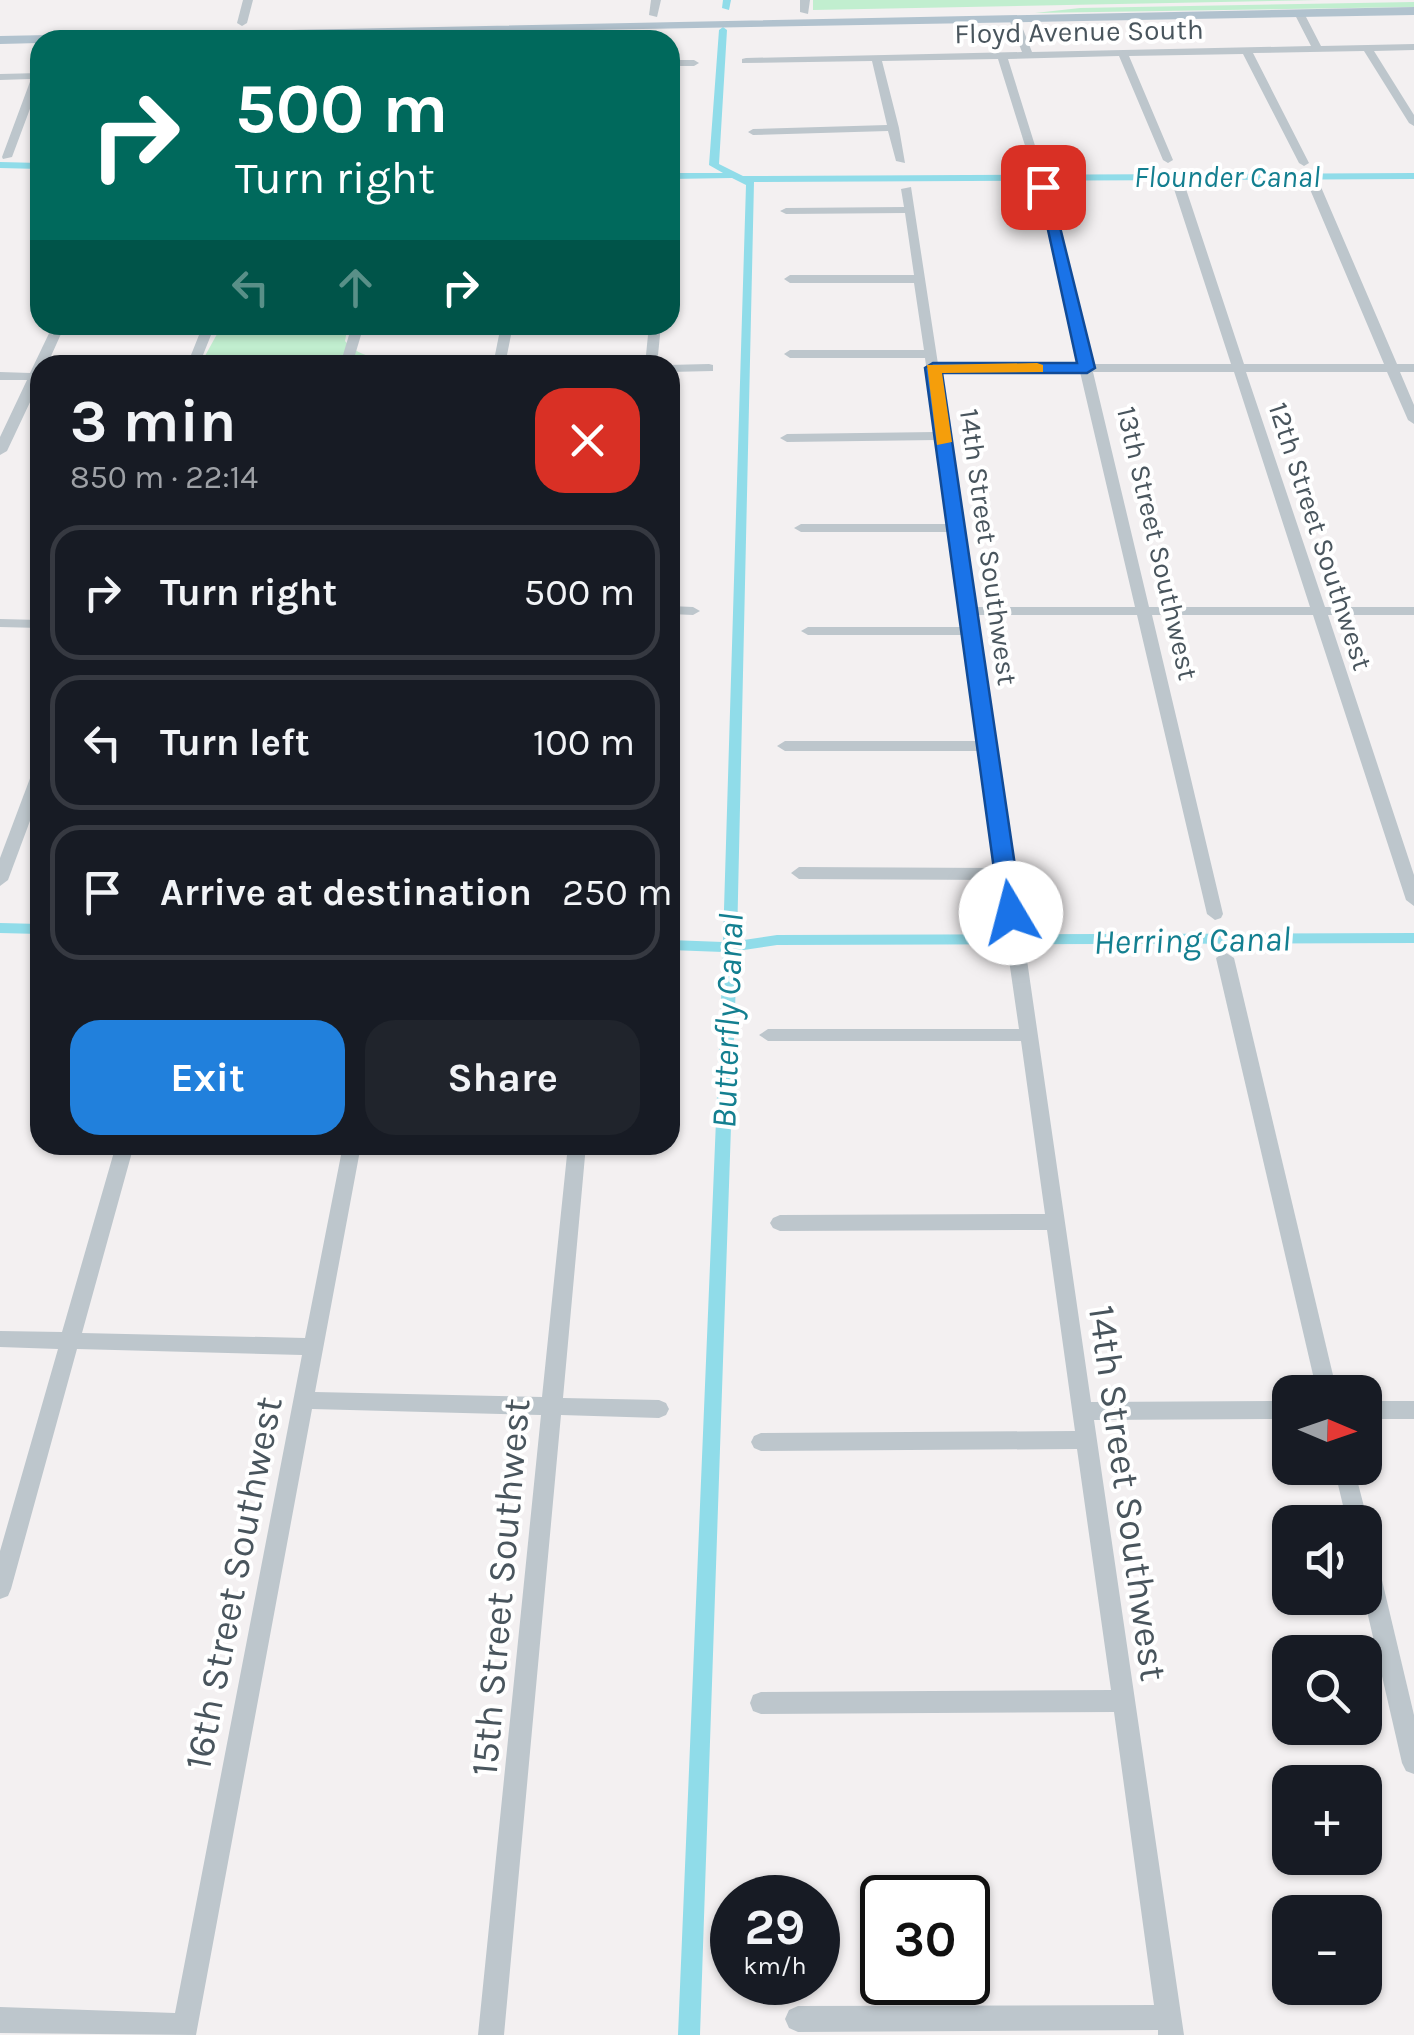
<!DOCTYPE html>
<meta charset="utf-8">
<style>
body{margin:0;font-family:Karla,sans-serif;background:#20242c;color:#f1f3f6;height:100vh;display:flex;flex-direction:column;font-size:38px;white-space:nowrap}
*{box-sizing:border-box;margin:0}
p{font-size:32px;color:#9ea1a6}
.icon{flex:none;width:55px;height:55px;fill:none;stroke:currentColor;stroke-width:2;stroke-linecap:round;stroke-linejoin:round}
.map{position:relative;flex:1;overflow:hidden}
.panel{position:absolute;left:30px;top:355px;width:650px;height:800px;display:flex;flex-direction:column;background:#171b24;border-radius:30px;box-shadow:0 2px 8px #0004}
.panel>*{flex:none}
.top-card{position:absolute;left:30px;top:30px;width:650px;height:305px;border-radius:30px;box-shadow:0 2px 8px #0004;background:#00695c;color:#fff;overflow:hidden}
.needle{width:65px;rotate:92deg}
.tools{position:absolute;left:1272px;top:1375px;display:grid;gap:20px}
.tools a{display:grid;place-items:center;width:110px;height:110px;border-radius:20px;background:#171b24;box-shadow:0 2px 8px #0004;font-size:50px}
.speed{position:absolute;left:710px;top:1875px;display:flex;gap:20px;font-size:50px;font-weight:700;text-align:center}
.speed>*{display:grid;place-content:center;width:130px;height:130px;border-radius:50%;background:#171b24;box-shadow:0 2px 8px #0004;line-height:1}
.speed small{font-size:25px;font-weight:400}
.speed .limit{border:5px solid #111;border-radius:15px;background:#fff;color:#111}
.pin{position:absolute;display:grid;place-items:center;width:85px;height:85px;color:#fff;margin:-42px;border-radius:20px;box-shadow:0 5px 15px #0006}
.me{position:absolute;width:110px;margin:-55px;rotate:352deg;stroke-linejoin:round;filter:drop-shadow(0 0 8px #0008)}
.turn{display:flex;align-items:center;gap:35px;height:210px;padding:0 40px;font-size:45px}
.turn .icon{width:130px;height:130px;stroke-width:2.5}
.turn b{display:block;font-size:70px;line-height:85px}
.lanes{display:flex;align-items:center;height:95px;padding:0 40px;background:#0003;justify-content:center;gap:50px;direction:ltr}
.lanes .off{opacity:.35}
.round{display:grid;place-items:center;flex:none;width:105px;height:105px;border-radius:30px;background:#20242c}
.overview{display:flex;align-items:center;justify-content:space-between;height:170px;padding:0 40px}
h1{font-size:60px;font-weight:700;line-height:75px}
.cta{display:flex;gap:20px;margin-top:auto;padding:20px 40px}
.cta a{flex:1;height:115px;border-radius:30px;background:#2180dc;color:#fff;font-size:40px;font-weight:700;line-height:115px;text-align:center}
.cta a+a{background:#20242c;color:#f1f3f6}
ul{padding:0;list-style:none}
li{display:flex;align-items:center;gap:30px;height:135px;margin:0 20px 15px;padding:0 20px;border:5px solid #363941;border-radius:30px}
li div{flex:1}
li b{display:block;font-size:38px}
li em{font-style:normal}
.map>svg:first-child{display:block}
.green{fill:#c1eecf}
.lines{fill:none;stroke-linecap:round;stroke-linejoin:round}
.canal{fill:#90dce9;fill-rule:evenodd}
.minor{fill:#bdc6cc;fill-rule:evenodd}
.major{fill:#b1c2ce;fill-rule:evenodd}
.route{fill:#1a73e8;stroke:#114b97;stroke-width:2.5}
.slow{fill:#f59e0b}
.labels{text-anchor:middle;stroke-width:8;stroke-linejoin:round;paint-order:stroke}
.far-street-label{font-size:28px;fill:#49555d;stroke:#fff}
.far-water-label{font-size:30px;font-style:italic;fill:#137f90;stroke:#fff}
.water-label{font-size:35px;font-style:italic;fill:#137f90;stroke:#fff}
.near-street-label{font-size:38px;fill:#49555d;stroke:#fff}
</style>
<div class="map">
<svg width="1414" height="2035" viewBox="0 0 1414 2035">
<rect width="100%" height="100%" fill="#f3f0f1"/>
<!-- green -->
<g class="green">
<path d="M 813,0 L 1320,0 L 813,10 Z"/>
<path d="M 1414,2 L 1414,7 L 1035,13 L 1080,8 Z"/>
<path d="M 222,325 L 336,325 L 347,330 L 345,341 C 370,371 424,355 458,365 L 200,365 Z"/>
</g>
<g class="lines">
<!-- canal -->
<g class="canal">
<path d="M 723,0 L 731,0 L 729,10 L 722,8 Z"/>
<path d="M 723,27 L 727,30 L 719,164 L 743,176 L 1414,173 L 1414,179 L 754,182 L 737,941 L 777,935 L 1414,933 L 1414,943 L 777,945 L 737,951 L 700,2035 L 678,2035 L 723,952 L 670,950 L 670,940 L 723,942 L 746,185 L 732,178 L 670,179 L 670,173 L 723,173 L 709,165 L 719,30 Z"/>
<path d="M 0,162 L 40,163 L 40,169 L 0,168 Z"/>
<path d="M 0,923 L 40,924 L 40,934 L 0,933 Z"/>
</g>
<!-- minor -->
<g class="minor">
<path d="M 243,0 L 253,0 L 247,23 L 242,26 L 237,23 Z"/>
<path d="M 651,0 L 661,0 L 657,17 L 649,15 Z"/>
<path d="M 800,0 L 810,0 L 808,14 L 800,12 Z"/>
<path d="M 1299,10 L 1304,13 L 1321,46 L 1414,44 L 1414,50 L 1374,51 L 1414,115 L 1414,126 L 1409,123 L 1364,51 L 1253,53 L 1309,163 L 1304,166 L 1299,163 L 1243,54 L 1129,56 L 1173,160 L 1168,163 L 1163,160 L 1119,56 L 1008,59 L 1037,152 L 1032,155 L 1027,152 L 998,59 L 882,61 L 899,128 L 905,163 L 896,161 L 888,131 L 753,135 L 748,132 L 753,129 L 887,125 L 872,61 L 742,63 L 742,59 L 746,58 L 1022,52 L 1009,19 L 1014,16 L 1019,19 L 1032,52 L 1311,46 L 1294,13 Z"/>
<path d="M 670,60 L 694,60 L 699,63 L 694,66 L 670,66 Z"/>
<path d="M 40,73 L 40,82 L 12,157 L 3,159 L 2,157 L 31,79 L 0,80 L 0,74 Z"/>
<path d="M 1043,184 L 1049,187 L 1091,364 L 1231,364 L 1174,189 L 1180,186 L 1186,189 L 1244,364 L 1384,364 L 1309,187 L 1315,184 L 1321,187 L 1397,364 L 1414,364 L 1414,372 L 1400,372 L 1414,405 L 1414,424 L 1408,420 L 1387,372 L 1246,372 L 1325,607 L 1414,607 L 1414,615 L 1328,615 L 1414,875 L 1414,906 L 1406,900 L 1313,615 L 1152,615 L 1223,914 L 1221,918 L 1215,920 L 1207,914 L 1137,615 L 975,615 L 1014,874 L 1019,913 L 1017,917 L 1011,919 L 1003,913 L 998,880 L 799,879 L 791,873 L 799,867 L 996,868 L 980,751 L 785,751 L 777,746 L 785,741 L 979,741 L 964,635 L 808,635 L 801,631 L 808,627 L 963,627 L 949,532 L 801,532 L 794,528 L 801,524 L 948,524 L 937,440 L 787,442 L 780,438 L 787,434 L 935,432 L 925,358 L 790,358 L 784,354 L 790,350 L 924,350 L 914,283 L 790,283 L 784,279 L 790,275 L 914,275 L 905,213 L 786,214 L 780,211 L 786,208 L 904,207 L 901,189 L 911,187 L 938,364 L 1079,364 L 1037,187 ZM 940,372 L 1080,372 L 1135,607 L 974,607 ZM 1093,372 L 1234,372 L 1310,607 L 1149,607 Z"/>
<path d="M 53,325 L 65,325 L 47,365 L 40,365 L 40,381 L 7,451 L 0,455 L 0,437 L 27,380 L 0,380 L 0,372 L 30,373 Z"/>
<path d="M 203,325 L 215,325 L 199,365 L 187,365 Z"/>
<path d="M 352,325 L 364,325 L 352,365 L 340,365 Z"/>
<path d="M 501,325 L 513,325 L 505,365 L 493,365 Z"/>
<path d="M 649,325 L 661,325 L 657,365 L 645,365 Z"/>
<path d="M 709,364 L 713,365 L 713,371 L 670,372 L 670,365 L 667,365 Z"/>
<path d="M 670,606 L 693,607 L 700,611 L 693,615 L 670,614 Z"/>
<path d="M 0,619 L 40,620 L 40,628 L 0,627 Z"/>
<path d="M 40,768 L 40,794 L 8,880 L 0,886 L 0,858 L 32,773 Z"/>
<path d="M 1225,952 L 1234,958 L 1337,1392 L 1317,1392 L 1216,958 Z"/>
<path d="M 1018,954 L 1027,960 L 1091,1402 L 1290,1401 L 1290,1419 L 1094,1420 L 1184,2035 L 1158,2035 L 1158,2030 L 798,2032 L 789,2028 L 785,2019 L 789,2010 L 798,2006 L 1154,2005 L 1114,1712 L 761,1714 L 753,1711 L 750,1703 L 753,1695 L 761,1692 L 1111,1690 L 1077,1449 L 761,1451 L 754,1448 L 751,1442 L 754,1436 L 761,1433 L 1075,1431 L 1047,1230 L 780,1231 L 773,1228 L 770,1223 L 773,1218 L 780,1215 L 1045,1214 L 1021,1041 L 768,1041 L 759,1035 L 768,1029 L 1019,1029 L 1009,960 Z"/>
<path d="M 116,1145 L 134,1145 L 82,1333 L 305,1338 L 343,1145 L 361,1145 L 315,1392 L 542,1397 L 568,1145 L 586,1145 L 563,1398 L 659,1400 L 666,1403 L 669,1409 L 666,1415 L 659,1418 L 561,1415 L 504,2035 L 478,2035 L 541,1415 L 312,1409 L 196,2035 L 0,2033 L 0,2007 L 175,2013 L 302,1355 L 77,1349 L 11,1589 L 8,1596 L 0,1599 L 0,1551 L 58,1349 L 0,1347 L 0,1331 L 62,1332 Z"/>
<rect x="1365" y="1401" width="49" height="18"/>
<path d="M 1334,1468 L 1354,1468 L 1368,1522 L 1365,1528 L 1365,1522 L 1347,1522 Z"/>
<path d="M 1365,1545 L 1373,1548 L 1376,1555 L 1414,1715 L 1414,1774 L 1406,1771 L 1402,1763 L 1364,1598 Z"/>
</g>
<!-- major -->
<path class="major" d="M 1414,7 L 1414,15 L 40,40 L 40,43 L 0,44 L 0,36 Z"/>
</g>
<!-- route -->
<path class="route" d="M 1038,184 L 1050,187 L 1095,368 L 1087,373 L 942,373 L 1022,913 L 1011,921 L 1000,913 L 925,368 L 933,363 L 1077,363 Z"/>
<!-- slow -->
<path class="slow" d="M 1037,363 L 1043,365 L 1043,372 L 942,373 L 952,442 L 937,445 L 927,365 Z"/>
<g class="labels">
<!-- far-street labels -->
<g class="far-street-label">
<text transform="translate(1079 31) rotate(-1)" y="10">Floyd Avenue South</text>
<text transform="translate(1321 536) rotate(72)" y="10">12th Street Southwest</text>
<text transform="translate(1158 543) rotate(77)" y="10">13th Street Southwest</text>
<text transform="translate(989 547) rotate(82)" y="10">14th Street Southwest</text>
</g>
<!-- far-water labels -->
<g class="far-water-label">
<text x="1227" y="187">Flounder Canal</text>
</g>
<!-- water labels -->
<g class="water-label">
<text transform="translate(1192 940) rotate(-1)" y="12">Herring Canal</text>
<text transform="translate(727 1021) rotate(-88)" y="12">Butterfly Canal</text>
</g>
<!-- near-street labels -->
<g class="near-street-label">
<text transform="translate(1128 1493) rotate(82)" y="13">14th Street Southwest</text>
<text transform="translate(233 1583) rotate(-79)" y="13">16th Street Southwest</text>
<text transform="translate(500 1587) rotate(-85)" y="13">15th Street Southwest</text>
</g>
</g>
</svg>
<div class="tools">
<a><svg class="needle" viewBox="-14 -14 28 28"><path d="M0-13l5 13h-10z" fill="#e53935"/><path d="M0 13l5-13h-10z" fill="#9ea1a6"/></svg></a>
<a><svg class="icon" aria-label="sound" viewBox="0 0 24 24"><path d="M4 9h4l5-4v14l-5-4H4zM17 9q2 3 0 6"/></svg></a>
<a><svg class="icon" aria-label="search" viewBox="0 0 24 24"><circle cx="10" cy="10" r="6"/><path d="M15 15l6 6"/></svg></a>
<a>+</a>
<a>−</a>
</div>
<div class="speed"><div>29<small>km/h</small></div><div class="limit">30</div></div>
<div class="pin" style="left:1043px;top:187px;background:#d93025"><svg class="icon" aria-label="arrive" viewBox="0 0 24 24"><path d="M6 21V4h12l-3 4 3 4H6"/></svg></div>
<svg class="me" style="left:1011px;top:913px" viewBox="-20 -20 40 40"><circle r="19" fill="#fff"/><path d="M0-13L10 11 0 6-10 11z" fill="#1a73e8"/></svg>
<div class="top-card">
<div class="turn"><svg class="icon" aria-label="right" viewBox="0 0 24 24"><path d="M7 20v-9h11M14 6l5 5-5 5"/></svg><div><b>500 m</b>Turn right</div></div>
<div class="lanes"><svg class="icon off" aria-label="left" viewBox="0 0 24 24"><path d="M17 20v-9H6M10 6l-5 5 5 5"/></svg><svg class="icon off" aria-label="ahead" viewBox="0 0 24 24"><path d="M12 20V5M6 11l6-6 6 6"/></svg><svg class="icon" aria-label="right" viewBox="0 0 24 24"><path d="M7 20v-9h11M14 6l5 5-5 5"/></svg></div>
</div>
<section class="panel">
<div class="overview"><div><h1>3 min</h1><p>850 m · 22:14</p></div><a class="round" style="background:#d93025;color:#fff"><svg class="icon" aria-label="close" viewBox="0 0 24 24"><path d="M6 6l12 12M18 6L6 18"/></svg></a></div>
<ul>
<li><svg class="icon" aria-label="right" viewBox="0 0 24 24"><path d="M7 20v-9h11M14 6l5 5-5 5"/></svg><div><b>Turn right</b></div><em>500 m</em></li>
<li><svg class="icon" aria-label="left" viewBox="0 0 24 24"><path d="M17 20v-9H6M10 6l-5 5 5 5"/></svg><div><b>Turn left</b></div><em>100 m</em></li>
<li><svg class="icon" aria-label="arrive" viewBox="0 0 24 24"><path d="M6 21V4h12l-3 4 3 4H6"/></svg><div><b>Arrive at destination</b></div><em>250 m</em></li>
</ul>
<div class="cta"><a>Exit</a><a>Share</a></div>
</section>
</div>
